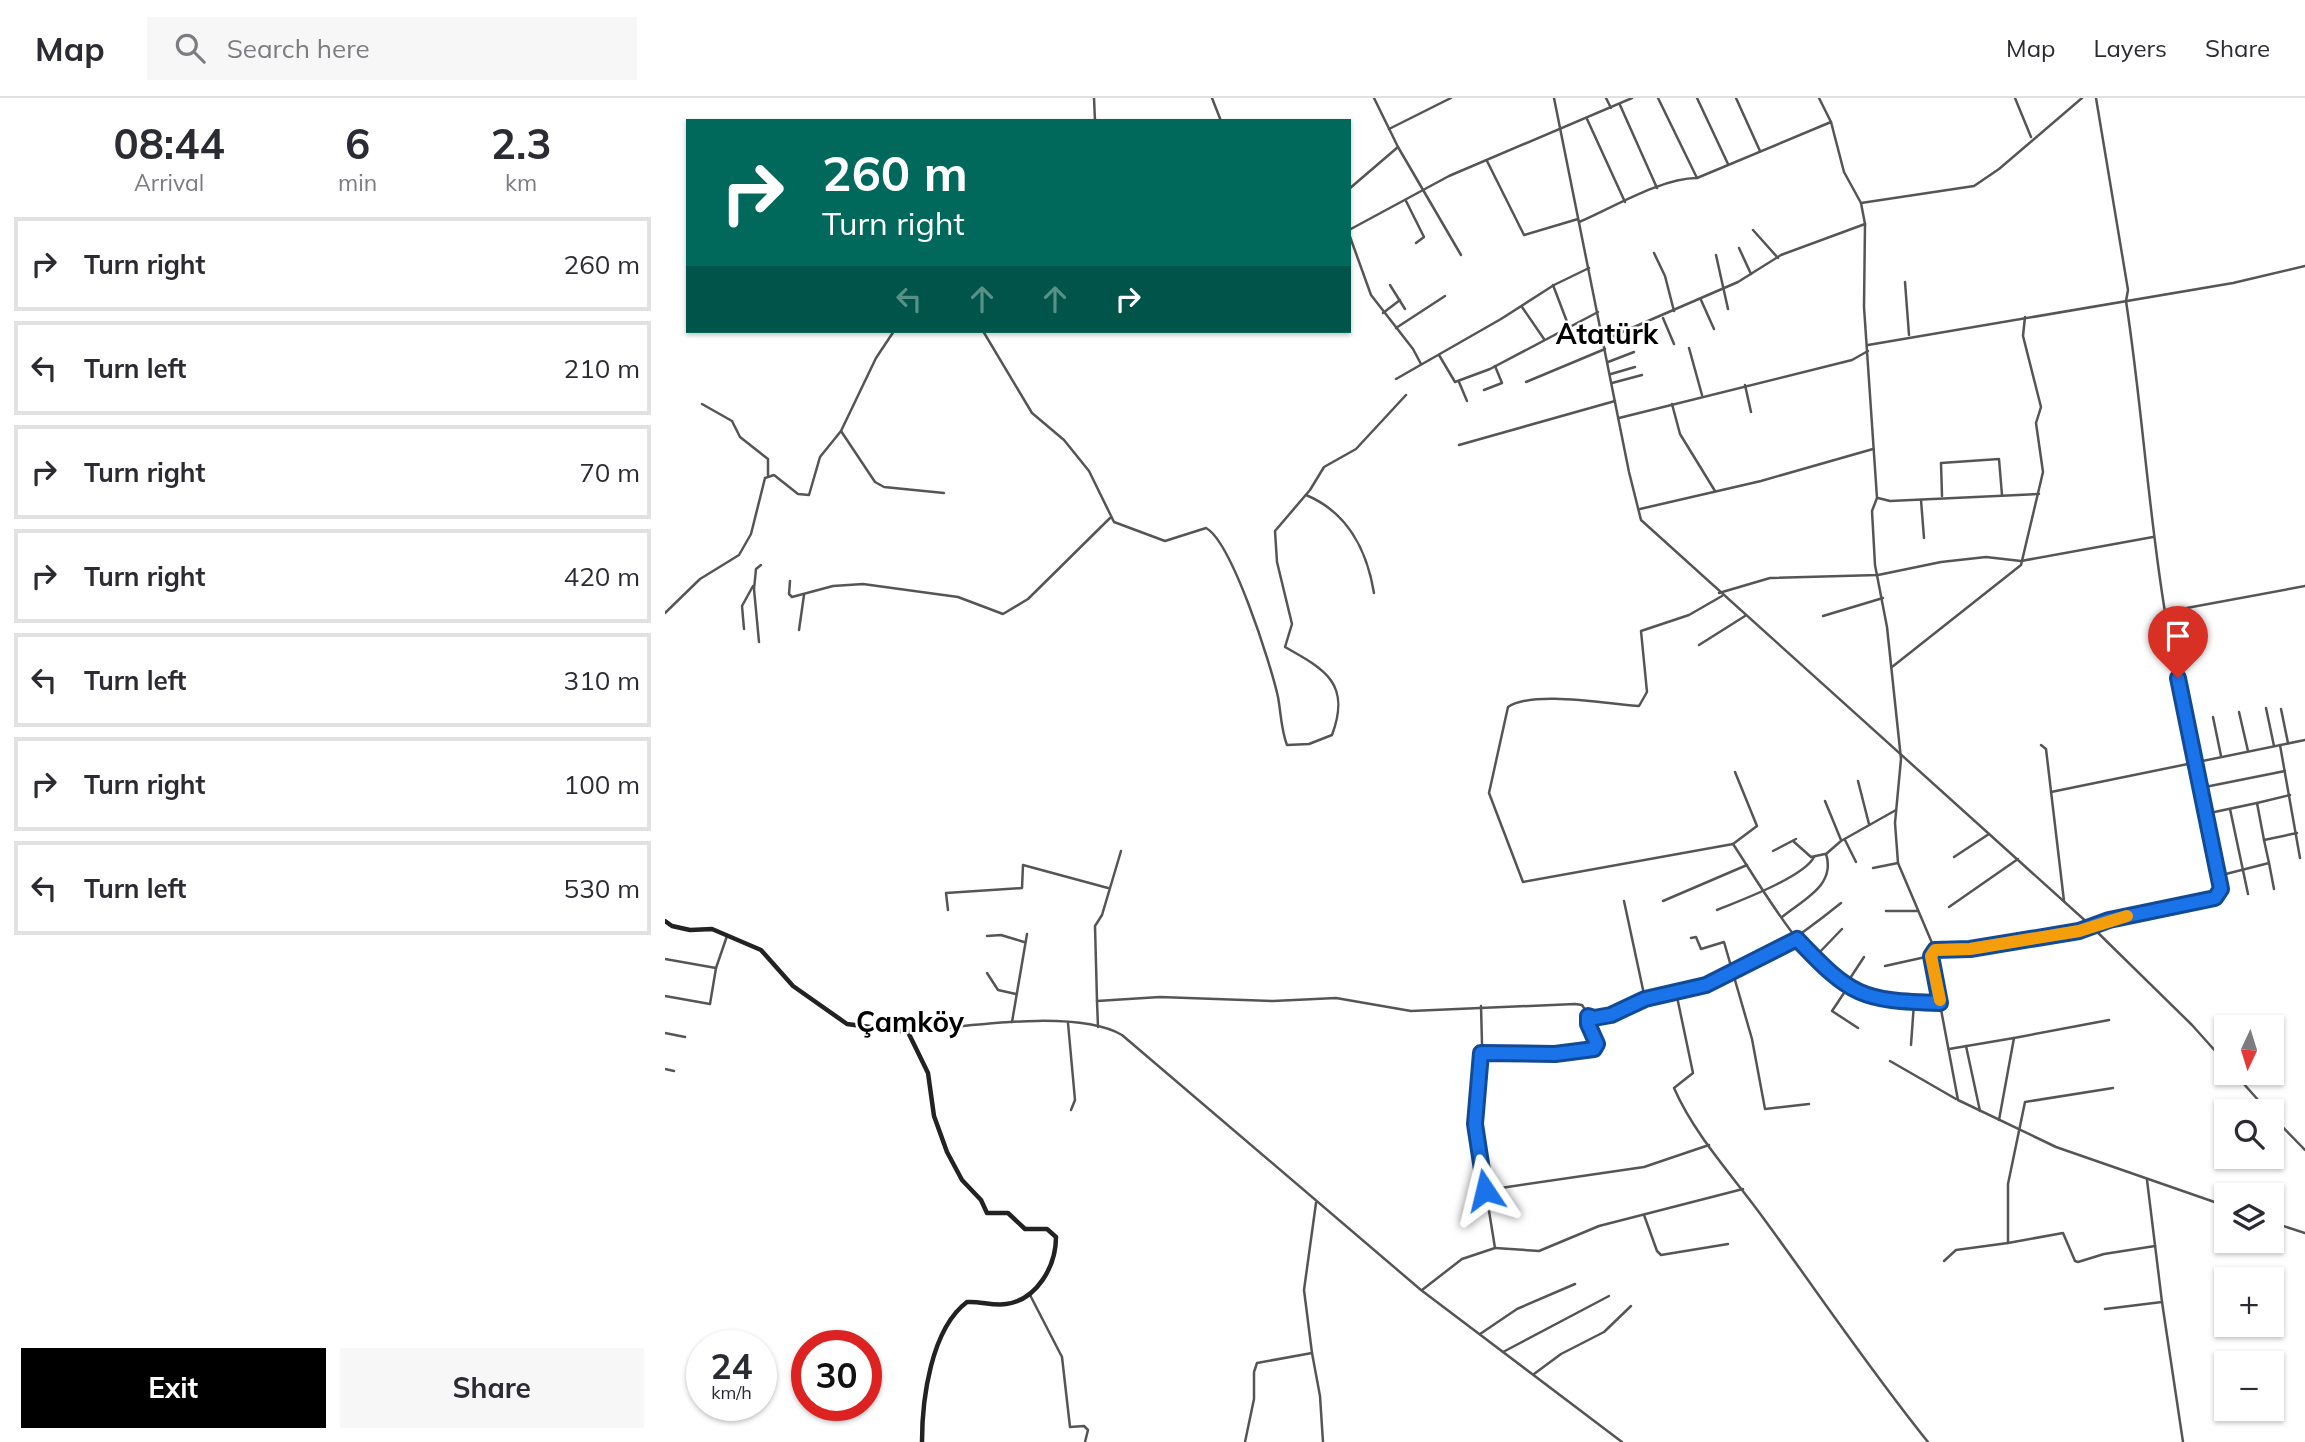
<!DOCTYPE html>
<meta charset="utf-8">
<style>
body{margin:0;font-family:Mulish,sans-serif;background:#f7f7f7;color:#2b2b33;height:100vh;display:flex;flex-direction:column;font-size:26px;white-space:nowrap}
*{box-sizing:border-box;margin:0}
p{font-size:23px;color:#7c7c81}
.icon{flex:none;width:38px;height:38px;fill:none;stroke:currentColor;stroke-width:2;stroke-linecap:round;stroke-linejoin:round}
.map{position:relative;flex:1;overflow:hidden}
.side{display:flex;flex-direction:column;background:#fff;width:665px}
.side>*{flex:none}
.guide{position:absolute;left:21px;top:21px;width:665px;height:214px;border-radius:0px;box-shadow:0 2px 5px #0004;background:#00695c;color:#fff;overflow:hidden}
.needle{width:46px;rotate:184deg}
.buttons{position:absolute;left:1549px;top:917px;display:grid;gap:14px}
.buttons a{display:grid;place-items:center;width:70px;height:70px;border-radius:0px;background:#fff;box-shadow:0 2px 5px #0004;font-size:35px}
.speed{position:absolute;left:21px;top:1232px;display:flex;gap:14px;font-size:35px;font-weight:700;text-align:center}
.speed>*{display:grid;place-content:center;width:91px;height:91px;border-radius:50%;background:#fff;box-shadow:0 2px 5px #0004;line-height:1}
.speed small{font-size:18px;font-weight:400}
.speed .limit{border:10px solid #d22;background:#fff;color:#111}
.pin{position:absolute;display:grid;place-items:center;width:60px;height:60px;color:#fff;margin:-72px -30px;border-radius:50% 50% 50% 0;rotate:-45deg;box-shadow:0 0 7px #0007}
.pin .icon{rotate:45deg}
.me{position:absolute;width:77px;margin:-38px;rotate:350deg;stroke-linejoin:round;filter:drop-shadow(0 0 5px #0008)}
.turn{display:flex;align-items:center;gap:24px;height:147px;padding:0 21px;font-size:32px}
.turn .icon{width:91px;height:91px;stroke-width:2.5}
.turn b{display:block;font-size:49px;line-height:60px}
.lanes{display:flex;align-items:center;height:66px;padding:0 21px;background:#0003;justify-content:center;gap:35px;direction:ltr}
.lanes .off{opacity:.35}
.eta{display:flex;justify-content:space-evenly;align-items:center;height:119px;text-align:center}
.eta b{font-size:42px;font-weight:700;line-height:49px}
.action{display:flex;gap:14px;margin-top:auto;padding:14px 21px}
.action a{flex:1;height:80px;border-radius:0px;background:#000;color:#fff;font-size:28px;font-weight:700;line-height:80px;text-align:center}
.action a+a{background:#f7f7f7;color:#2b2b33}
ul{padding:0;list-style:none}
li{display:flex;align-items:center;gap:21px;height:94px;margin:0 14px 10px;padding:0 7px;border:4px solid #e1e1e2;border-radius:0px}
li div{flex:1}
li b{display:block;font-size:26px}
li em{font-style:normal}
header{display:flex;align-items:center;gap:42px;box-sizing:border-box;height:98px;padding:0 35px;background:#fff;border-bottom:2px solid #e1e1e2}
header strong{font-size:33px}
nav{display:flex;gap:38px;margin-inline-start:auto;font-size:24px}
.search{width:490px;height:63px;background:#f7f7f7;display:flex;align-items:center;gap:18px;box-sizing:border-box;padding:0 24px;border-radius:0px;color:#7c7c81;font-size:26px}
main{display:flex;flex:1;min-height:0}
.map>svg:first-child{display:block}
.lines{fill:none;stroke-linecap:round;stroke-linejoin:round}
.street{stroke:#555;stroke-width:2.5}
.secondary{stroke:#222;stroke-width:4.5}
.route-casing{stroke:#114b97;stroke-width:18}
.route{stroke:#1a73e8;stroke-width:12}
.slow{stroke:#f59e0b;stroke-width:12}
.labels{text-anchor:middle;stroke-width:5;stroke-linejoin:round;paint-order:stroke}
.district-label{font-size:28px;font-weight:bold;fill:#000;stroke:#fff}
</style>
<header>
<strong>Map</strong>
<div class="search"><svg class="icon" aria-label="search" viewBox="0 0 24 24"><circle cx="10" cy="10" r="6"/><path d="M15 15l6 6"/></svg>Search here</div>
<nav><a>Map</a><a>Layers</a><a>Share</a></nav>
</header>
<main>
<section class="side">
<div class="eta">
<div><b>08:44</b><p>Arrival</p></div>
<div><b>6</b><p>min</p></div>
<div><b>2.3</b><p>km</p></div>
</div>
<ul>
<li><svg class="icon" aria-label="right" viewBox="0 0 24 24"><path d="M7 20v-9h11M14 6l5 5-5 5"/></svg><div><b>Turn right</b></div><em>260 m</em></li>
<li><svg class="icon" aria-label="left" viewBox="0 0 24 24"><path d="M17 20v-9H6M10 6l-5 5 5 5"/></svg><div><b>Turn left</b></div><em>210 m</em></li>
<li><svg class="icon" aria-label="right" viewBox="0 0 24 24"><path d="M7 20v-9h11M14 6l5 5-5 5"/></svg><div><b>Turn right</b></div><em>70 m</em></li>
<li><svg class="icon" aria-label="right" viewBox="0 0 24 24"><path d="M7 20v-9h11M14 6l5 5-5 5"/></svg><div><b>Turn right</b></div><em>420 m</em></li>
<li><svg class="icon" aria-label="left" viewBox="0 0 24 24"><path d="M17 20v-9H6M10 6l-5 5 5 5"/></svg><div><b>Turn left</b></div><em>310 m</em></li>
<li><svg class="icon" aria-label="right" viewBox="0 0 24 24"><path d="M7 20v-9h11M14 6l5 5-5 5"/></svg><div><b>Turn right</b></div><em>100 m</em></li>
<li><svg class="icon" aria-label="left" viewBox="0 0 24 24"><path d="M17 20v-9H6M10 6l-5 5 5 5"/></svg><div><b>Turn left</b></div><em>530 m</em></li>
</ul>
<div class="action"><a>Exit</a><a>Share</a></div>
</section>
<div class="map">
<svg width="1640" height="1344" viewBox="0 0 1640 1344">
<rect width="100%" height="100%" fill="#fff"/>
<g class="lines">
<!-- street -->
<g class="street">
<path d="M 429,0 L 430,23"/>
<path d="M 547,0 L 556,23"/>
<path d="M 889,0 L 964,374 L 976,422 L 1425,827 L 1527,927 L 1561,965"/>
<path d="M 941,0 L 946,10"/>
<path d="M 993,0 L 1032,80"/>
<path d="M 1032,0 L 1063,66"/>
<path d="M 1071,0 L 1095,53"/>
<path d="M 1154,0 L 1166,24 L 1179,74 L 1196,105 L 1200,126 L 1199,209 L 1212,400 L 1207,413 L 1210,467 L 1222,529 L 1236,661 L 1230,725 L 1233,765 L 1270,852 L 1305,851 L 1414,833 L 1444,822 L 1550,800 L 1556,791 C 1536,699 1515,607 1500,514 C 1483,411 1477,307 1461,203 L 1463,192 L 1431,0"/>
<path d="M 1350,0 L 1366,39"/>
<path d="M 955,7 L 992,90"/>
<path d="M 922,21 L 960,104"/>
<path d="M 724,31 L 786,0"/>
<path d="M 733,49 L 796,157"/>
<path d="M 822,63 L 859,137 L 913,121"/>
<path d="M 684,91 L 733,49 L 709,0"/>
<path d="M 741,103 L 759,139 L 751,145"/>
<path d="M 1196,105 L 1309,88 L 1334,71 L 1417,0"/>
<path d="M 914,124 C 947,110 996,80 1032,80 L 1166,24"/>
<path d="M 684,132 L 784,78 L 967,0"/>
<path d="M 1088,132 L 1113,160"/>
<path d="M 684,136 L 706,197 L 748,251 L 756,266"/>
<path d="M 1074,150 L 1086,176"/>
<path d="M 989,155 L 1000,178 L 1009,213"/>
<path d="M 1051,157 L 1063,211"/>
<path d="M 1240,184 L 1244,237"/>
<path d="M 725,187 L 740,211"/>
<path d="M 888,187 L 904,229"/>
<path d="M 1036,202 L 1049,231"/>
<path d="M 857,209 L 879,241"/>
<path d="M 718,215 L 735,202"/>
<path d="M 998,220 L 1009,246"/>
<path d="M 731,230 L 780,198"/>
<path d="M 229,233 L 211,260 L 176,333 L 210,384 L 219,389 L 279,395"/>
<path d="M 318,233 L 367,315 L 399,342 L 424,373 L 449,424 L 500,443 L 541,430 C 567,444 606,567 613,599 C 616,615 616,632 622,647 L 644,646 L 667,637 C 686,586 661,572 620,549 L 627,526 L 612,464 L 610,433 L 645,392 L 659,369 L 691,351 L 741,297"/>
<path d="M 939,242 L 1073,184 L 1116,157 L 1200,126"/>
<path d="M 1203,247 L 1568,185 L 1640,168"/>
<path d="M 1024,250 L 1037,297"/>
<path d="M 774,257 L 790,284 L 825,271 L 933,214"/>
<path d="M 943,264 L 969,254"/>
<path d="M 946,276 L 970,269"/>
<path d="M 731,281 L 836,221 L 889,187 L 924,170"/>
<path d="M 794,284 L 802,303"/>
<path d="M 861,284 L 940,251"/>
<path d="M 947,285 L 977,277"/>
<path d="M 1080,287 L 1086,314"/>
<path d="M 819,292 L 837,285 L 830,268"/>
<path d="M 37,306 L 67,323 L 75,339 L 103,361 L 103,377"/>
<path d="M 1007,306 L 1015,336 L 1050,393"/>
<path d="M 954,320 L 1187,262 L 1203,253"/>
<path d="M 794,347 L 950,303"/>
<path d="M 641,397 C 682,414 702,452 709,495"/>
<path d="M 1277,398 L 1276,365 L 1334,361 L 1337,397"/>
<path d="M 1213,400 L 1225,403 L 1374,396"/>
<path d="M 1256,402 L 1259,440"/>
<path d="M 975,411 L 1096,383 L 1208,351"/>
<path d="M 125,483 L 124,496 L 127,499 L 168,488 L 198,486 L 293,499 L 338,516 L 363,501 L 445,420"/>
<path d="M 1054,495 L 1105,480 L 1213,477 L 1276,464 L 1321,459 L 1356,463 L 1488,439"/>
<path d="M 1057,498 L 1024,517 L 976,533 L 982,594 L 974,608 C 943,606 868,592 843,609 L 824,695 L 858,784 L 1068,746 C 1098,791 1148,882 1200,898 C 1223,906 1252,904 1275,905"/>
<path d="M 1500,514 L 1640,488"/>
<path d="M 0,515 L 35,481 L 74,457 L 86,436 L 100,380 L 109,377 L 133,396 L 144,397 L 155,359 L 176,333"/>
<path d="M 1158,518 L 1218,500"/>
<path d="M 79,531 L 77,508 L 88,488"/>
<path d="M 134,532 L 139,497"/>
<path d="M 94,544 L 89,491 L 91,471 L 96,467"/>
<path d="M 1034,547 L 1080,518"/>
<path d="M 1227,569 L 1356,467 L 1378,374 L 1371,325 L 1376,309 L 1358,238 L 1360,219"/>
<path d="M 1601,610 L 1609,648"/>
<path d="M 1616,611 L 1623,645"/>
<path d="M 1574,614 L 1583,653"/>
<path d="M 1548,619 L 1556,658"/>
<path d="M 1376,647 L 1381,651 L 1399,803"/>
<path d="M 1615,647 L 1635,760"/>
<path d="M 1193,683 L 1204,726"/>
<path d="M 1535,690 L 1620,673"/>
<path d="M 1386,694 L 1640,642"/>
<path d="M 1625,697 L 1592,705 L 1599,742 L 1632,735"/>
<path d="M 1160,703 L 1176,742"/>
<path d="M 1565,711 L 1583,796"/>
<path d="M 1540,716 L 1592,705"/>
<path d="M 1180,742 L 1191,764"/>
<path d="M 1128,743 L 1146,759 L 1160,756"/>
<path d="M 1068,746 L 1092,728 L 1070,674"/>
<path d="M 1108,753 L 1131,741"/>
<path d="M 1289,759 L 1324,736"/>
<path d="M 1604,765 L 1609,791"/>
<path d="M 1208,770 L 1233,765"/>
<path d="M 1553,778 L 1604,765 L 1599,742"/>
<path d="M 959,803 L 980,901"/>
<path d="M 998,803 L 1082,767"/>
<path d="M 1284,809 L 1353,761"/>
<path d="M 283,812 L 281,795 L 357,790 L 358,767 L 443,790"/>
<path d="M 1052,812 C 1074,803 1139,779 1149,759"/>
<path d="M 1221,813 L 1253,813"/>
<path d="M 1117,819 C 1139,801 1171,787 1161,756 L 1176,743 L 1231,712"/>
<path d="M 322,838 L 336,837 L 359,844"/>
<path d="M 1026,840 L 1031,839 L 1036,851 L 1059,844 L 1087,941 L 1100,1011 L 1144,1006"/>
<path d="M 1269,853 L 1266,858 L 1293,1002 L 1391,1049 L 1561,1108"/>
<path d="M 1150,859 L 1177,831"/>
<path d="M 0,861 L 51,870"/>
<path d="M 1220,868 L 1265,858"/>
<path d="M 322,875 L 333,892 L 351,896"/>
<path d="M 1180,888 L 1199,859"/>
<path d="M 1183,889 L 1167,913 L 1193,930"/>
<path d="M 1011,894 L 1028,975 L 1009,990 C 1030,1038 1068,1078 1099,1121 C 1154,1196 1205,1272 1263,1344"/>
<path d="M 0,898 L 45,906 L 51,870 L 62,838"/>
<path d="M 432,903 L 430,828 L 437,817 L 456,753"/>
<path d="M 347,924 L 362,836"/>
<path d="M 403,925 L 410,1002 L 406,1012"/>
<path d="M 433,929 L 432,903 L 495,899 L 608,903 L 671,900 L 746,913 L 910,906 L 917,907 L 924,918 C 943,924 957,909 974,903 C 997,896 1021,894 1043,886 C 1093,868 1135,838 1176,805"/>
<path d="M 243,934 C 297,929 410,910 457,937 L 756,1192 L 957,1344"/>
<path d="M 0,935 L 20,939"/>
<path d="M 1349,940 L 1444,922"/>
<path d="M 1246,947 L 1249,905"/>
<path d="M 1301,948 L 1315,1013"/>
<path d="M 1284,951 L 1349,940 L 1334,1022"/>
<path d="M 816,955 L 890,956 L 929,951 L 932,946 L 923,926 L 923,918"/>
<path d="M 1225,963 L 1291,1001"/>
<path d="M 0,971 L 9,973"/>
<path d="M 1569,975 L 1603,1013"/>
<path d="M 1448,990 L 1360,1004 L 1343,1086 L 1343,1145 L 1398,1135 L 1410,1163 L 1413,1164 L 1439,1156 L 1490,1148"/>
<path d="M 1606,1017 L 1640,1052"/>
<path d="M 822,1092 L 979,1069 L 1044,1047"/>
<path d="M 979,1117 L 992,1153 L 996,1157 L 1063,1146"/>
<path d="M 1606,1124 L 1640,1135"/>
<path d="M 830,1150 L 874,1153 L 934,1128 L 1078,1091"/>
<path d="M 1279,1163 L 1291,1152 L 1343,1145"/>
<path d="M 757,1192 L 797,1161 L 830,1150 L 810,1026 L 817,946 L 816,908"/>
<path d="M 365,1197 L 397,1259 L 405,1329 L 419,1328 L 423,1332 L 420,1344"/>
<path d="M 1497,1204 L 1518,1344"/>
<path d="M 1440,1211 L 1497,1204 L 1482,1082"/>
<path d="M 815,1236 L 852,1211 L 910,1186"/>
<path d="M 838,1254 L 944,1198"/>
<path d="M 647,1255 L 655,1298 L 658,1344"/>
<path d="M 869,1276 L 896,1256 L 939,1234 L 966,1208"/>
<path d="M 580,1344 L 589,1301 L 589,1274 L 592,1265 L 647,1255 L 639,1192 L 651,1105"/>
</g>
<!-- secondary -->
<path class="secondary" d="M 0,823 L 7,828 L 25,832 L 47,831 L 96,852 L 128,888 L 182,926 L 243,934 L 263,975 L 269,1018 L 282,1054 L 297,1082 L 316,1102 L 322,1115 L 343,1115 L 360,1131 L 382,1131 L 391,1139 C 391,1168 372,1202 341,1206 C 328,1208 315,1203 302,1204 C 266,1231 257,1301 257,1344"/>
</g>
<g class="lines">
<!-- route casing -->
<g class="route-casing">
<path id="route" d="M 820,1092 L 810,1026 L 816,955 L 890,956 L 929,951 L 932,946 L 923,926 L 923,918 L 929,920 L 946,917 L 980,901 L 1041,887 L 1132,841 C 1186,898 1196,903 1275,905 L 1266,858 L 1270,852 L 1305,851 L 1414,833 L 1444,822 L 1550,800 L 1556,791 L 1513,580"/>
</g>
<!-- route -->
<use href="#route" class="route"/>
<!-- slow -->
<path class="slow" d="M 1275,902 L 1266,858 L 1270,852 L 1305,851 L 1414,833 L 1462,818"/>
</g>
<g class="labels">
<!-- district labels -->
<g class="district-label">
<text x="942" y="246">Atatürk</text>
<text x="245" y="934">Çamköy</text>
</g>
</g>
</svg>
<div class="buttons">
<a><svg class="needle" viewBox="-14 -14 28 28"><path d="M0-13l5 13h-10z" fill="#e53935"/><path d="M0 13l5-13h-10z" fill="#7c7c81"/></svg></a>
<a><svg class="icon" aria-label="search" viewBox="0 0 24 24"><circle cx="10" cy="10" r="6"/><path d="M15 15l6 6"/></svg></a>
<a><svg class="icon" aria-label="layers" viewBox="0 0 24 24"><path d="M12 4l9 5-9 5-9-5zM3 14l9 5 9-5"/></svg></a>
<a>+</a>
<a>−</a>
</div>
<div class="speed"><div>24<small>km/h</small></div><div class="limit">30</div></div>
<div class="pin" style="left:1513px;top:580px;background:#d93025"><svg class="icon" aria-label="arrive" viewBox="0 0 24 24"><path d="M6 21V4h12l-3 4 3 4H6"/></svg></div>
<svg class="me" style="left:820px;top:1092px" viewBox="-20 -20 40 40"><path d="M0-17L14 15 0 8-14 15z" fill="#1a73e8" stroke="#fff" stroke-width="4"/></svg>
<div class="guide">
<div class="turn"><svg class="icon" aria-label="right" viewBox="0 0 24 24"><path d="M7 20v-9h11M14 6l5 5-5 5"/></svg><div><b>260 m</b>Turn right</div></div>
<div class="lanes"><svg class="icon off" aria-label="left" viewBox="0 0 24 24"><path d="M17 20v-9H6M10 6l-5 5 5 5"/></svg><svg class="icon off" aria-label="ahead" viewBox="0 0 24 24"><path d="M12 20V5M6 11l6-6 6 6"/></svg><svg class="icon off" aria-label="ahead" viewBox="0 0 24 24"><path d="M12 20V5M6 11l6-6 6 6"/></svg><svg class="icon" aria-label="right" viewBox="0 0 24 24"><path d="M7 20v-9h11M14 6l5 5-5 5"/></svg></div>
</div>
</div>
</main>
